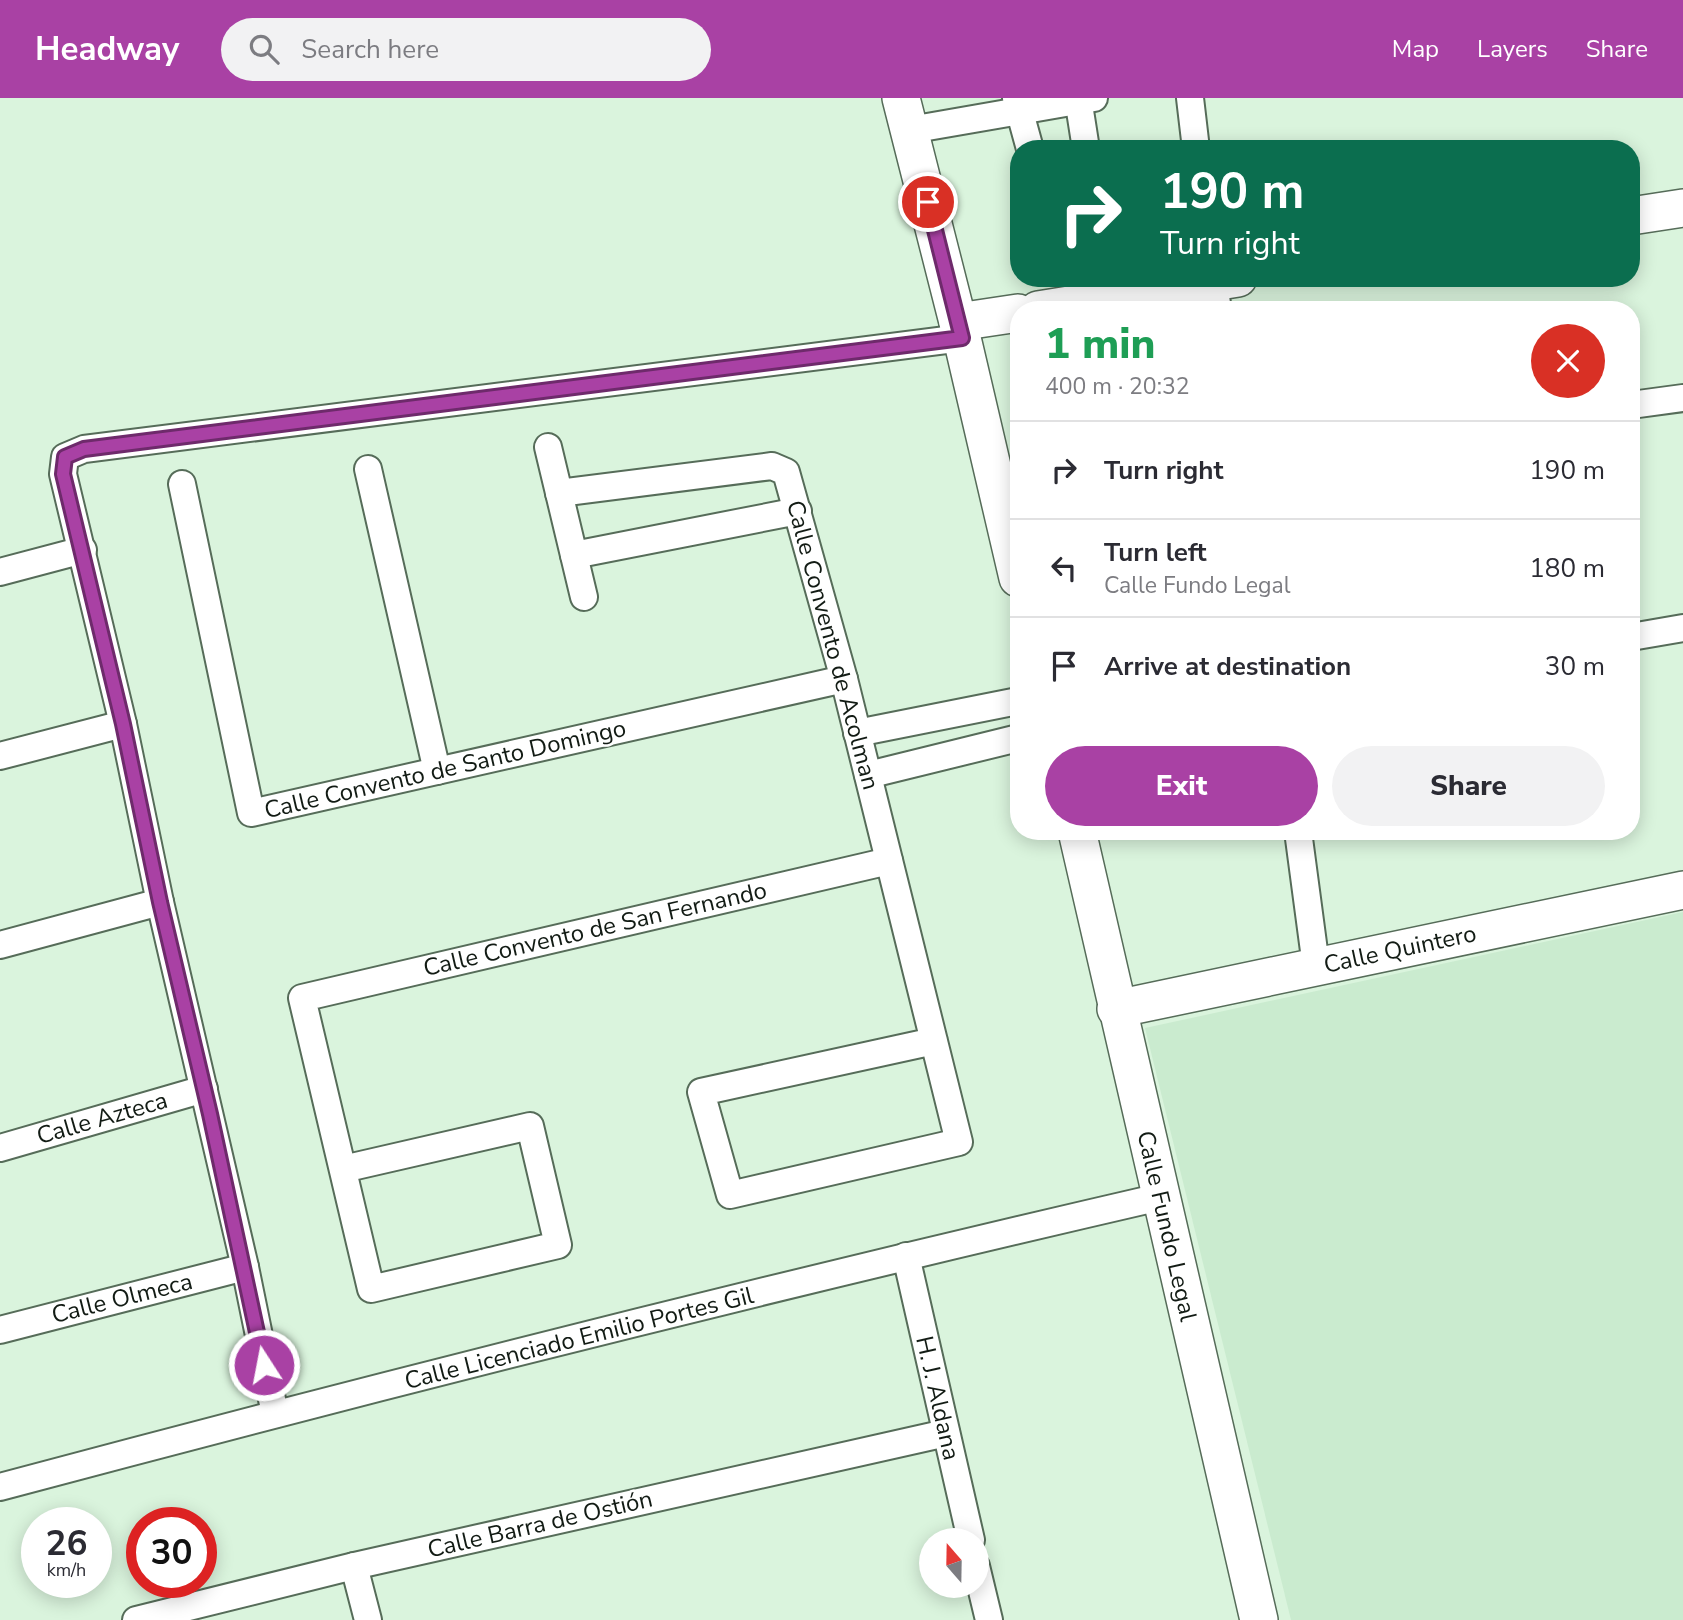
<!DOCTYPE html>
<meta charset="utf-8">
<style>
body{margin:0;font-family:"Nunito Sans",sans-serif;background:#f2f2f3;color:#2b2b33;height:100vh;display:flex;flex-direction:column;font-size:26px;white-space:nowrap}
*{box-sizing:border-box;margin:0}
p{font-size:23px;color:#7c7c81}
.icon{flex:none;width:38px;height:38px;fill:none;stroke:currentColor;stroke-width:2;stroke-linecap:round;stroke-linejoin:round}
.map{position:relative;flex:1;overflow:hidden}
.drawer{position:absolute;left:1010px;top:203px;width:630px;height:539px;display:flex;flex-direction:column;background:#fff;border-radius:28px;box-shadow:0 4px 18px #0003}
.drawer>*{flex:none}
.banner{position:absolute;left:1010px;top:42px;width:630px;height:147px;border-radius:28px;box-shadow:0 4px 18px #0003;background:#0b6e4f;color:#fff;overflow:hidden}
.needle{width:46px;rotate:340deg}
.tools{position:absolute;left:919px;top:1430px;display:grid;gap:14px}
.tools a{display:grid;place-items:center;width:70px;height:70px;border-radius:50%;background:#fff;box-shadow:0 4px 18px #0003;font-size:35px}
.speed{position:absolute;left:21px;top:1409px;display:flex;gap:14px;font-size:35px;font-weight:700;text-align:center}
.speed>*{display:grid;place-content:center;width:91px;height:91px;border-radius:50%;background:#fff;box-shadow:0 4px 18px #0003;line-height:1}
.speed small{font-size:18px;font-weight:400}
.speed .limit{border:10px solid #d22;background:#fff;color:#111}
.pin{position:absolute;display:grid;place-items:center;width:60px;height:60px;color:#fff;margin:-30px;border:4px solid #fff;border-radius:50%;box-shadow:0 2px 7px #0007}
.me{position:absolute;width:77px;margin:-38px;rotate:349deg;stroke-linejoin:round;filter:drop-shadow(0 0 5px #0008)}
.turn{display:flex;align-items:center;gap:24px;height:147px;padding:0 35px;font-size:32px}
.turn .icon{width:91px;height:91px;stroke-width:2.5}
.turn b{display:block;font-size:49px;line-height:60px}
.round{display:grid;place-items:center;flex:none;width:74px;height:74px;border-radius:37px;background:#f2f2f3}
.summary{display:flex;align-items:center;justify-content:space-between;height:119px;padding:0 35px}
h1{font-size:42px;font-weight:800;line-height:52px;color:#1e9e55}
.primary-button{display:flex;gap:14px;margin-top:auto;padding:14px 35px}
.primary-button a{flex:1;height:80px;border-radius:42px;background:#a941a4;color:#fff;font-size:28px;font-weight:800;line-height:80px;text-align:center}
.primary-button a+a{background:#f2f2f3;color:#2b2b33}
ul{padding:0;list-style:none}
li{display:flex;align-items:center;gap:21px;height:98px;padding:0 35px;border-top:2px solid #e1e1e2}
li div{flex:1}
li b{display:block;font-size:26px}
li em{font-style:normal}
header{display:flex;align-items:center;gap:42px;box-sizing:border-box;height:98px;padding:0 35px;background:#a941a4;color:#fff}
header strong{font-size:33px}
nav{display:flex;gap:38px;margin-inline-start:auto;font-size:24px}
.search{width:490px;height:63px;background:#f2f2f3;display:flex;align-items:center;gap:18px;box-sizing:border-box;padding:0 24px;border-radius:38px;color:#7c7c81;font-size:26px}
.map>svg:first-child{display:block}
.built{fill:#caebcf}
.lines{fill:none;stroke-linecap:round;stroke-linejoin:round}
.street-casing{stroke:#566c59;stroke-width:30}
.secondary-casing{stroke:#566c59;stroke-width:40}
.street{stroke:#fff;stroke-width:26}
.secondary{stroke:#fff;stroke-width:37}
.route-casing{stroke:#6e2a6b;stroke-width:18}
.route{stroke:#a941a4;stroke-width:12}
.labels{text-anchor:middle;stroke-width:5;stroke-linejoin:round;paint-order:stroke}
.street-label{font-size:24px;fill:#121b14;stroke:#fff}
</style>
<header>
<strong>Headway</strong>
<div class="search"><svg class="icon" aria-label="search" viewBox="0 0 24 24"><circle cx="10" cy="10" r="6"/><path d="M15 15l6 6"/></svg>Search here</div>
<nav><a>Map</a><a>Layers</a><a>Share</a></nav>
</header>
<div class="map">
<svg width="1683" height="1522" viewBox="0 0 1683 1522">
<rect width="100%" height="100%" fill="#daf4dd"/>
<!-- built -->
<path class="built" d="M 1683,814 L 1683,1522 L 1291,1522 L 1145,930 Z"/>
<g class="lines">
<!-- street casing -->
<g class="street-casing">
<g id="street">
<path d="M 1016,0 L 1030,51"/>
<path d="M 1078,0 L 1086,51"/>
<path d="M 1190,0 L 1196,51"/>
<path d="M 910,32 L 1094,0"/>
<path d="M 1213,180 L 1218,212"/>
<path d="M 1631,307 L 1683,300"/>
<path d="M 548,349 L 584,499"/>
<path d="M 368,371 L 437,673"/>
<path d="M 182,386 L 251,715 L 844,581"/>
<path d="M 559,395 L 772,368 L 786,374 L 844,581 L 959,1044 L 730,1097 L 701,994 L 934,943"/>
<path d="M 574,457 L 798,413"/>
<path d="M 0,474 L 83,452"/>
<path d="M 1631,539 L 1683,530"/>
<path d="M 857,635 L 1018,603"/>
<path d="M 0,658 L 123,626"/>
<path d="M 868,677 L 1018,640"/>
<path d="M 1298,733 L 1316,868"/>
<path d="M 0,847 L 160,804"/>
<path d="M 0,1050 L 204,991"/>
<path d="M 343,1071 L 530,1028 L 558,1147 L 371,1191 L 302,900 L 889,763"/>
<path d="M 906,1158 L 971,1442"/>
<path d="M 0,1232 L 245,1169"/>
<path d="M 275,1316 L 245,1169 L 160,804 L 123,626 L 63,376 L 65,359 L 84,351 L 962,240"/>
<path d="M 0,1389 C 385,1286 771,1189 1160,1099"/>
<path d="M 354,1468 L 368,1522"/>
<path d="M 976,1468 L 989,1522"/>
<path d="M 136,1522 L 354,1468 L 946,1335"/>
</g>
</g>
<!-- secondary casing -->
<g class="secondary-casing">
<g id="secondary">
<path d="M 901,0 L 962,240 L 1018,480"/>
<path d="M 1631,118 L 1683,110"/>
<path d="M 1038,212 L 1238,180"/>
<path d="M 958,224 L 1018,215"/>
<path d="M 1077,733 L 1259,1522"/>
<path d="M 1116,911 L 1683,792"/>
</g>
</g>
<!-- street -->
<use href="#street" class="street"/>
<!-- secondary -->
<use href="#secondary" class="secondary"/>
</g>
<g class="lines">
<!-- route casing -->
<g class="route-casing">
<path id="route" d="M 264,1267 L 210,1016 L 160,804 L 123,626 L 63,376 L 65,359 L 84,351 L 962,240 L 928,104"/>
</g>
<!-- route -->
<use href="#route" class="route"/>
</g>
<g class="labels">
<!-- street labels -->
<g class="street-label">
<text transform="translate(833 547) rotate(75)" y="8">Calle Convento de Acolman</text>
<text transform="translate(445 671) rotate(-13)" y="8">Calle Convento de Santo Domingo</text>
<text transform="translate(595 831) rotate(-13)" y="8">Calle Convento de San Fernando</text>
<text transform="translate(1400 851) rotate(-12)" y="8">Calle Quintero</text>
<text transform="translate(102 1020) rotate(-16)" y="8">Calle Azteca</text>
<text transform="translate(1167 1128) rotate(77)" y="8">Calle Fundo Legal</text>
<text transform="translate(122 1200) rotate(-14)" y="8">Calle Olmeca</text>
<text transform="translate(579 1240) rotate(-14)" y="8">Calle Licenciado Emilio Portes Gil</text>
<text transform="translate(938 1300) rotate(77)" y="8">H. J. Aldana</text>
<text transform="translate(540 1426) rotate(-13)" y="8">Calle Barra de Ostión</text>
</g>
</g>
</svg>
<div class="tools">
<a><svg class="needle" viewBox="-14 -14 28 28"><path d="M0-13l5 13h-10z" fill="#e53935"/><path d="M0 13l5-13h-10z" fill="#7c7c81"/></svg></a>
</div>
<div class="speed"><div>26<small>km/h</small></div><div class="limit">30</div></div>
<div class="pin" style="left:928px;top:104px;background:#d93025"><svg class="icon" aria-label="arrive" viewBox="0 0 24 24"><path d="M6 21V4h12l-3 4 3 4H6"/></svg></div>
<svg class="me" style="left:264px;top:1267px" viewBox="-20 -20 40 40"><circle r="17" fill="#a941a4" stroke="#fff" stroke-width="3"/><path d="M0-11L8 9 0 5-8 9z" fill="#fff"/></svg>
<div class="banner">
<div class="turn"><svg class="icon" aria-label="right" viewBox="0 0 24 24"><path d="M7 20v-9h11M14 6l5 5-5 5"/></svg><div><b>190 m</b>Turn right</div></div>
</div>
<section class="drawer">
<div class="summary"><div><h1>1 min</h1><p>400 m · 20:32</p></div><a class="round" style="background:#d93025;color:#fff"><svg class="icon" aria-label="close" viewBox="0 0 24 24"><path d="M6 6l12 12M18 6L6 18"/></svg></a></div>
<ul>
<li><svg class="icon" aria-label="right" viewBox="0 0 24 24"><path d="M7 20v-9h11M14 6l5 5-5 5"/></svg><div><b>Turn right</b></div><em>190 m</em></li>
<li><svg class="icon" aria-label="left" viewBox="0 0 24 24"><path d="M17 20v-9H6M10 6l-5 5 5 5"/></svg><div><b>Turn left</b><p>Calle Fundo Legal</p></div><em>180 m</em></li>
<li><svg class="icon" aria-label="arrive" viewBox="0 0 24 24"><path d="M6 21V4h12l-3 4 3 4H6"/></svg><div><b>Arrive at destination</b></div><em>30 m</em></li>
</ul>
<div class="primary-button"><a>Exit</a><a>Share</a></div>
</section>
</div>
